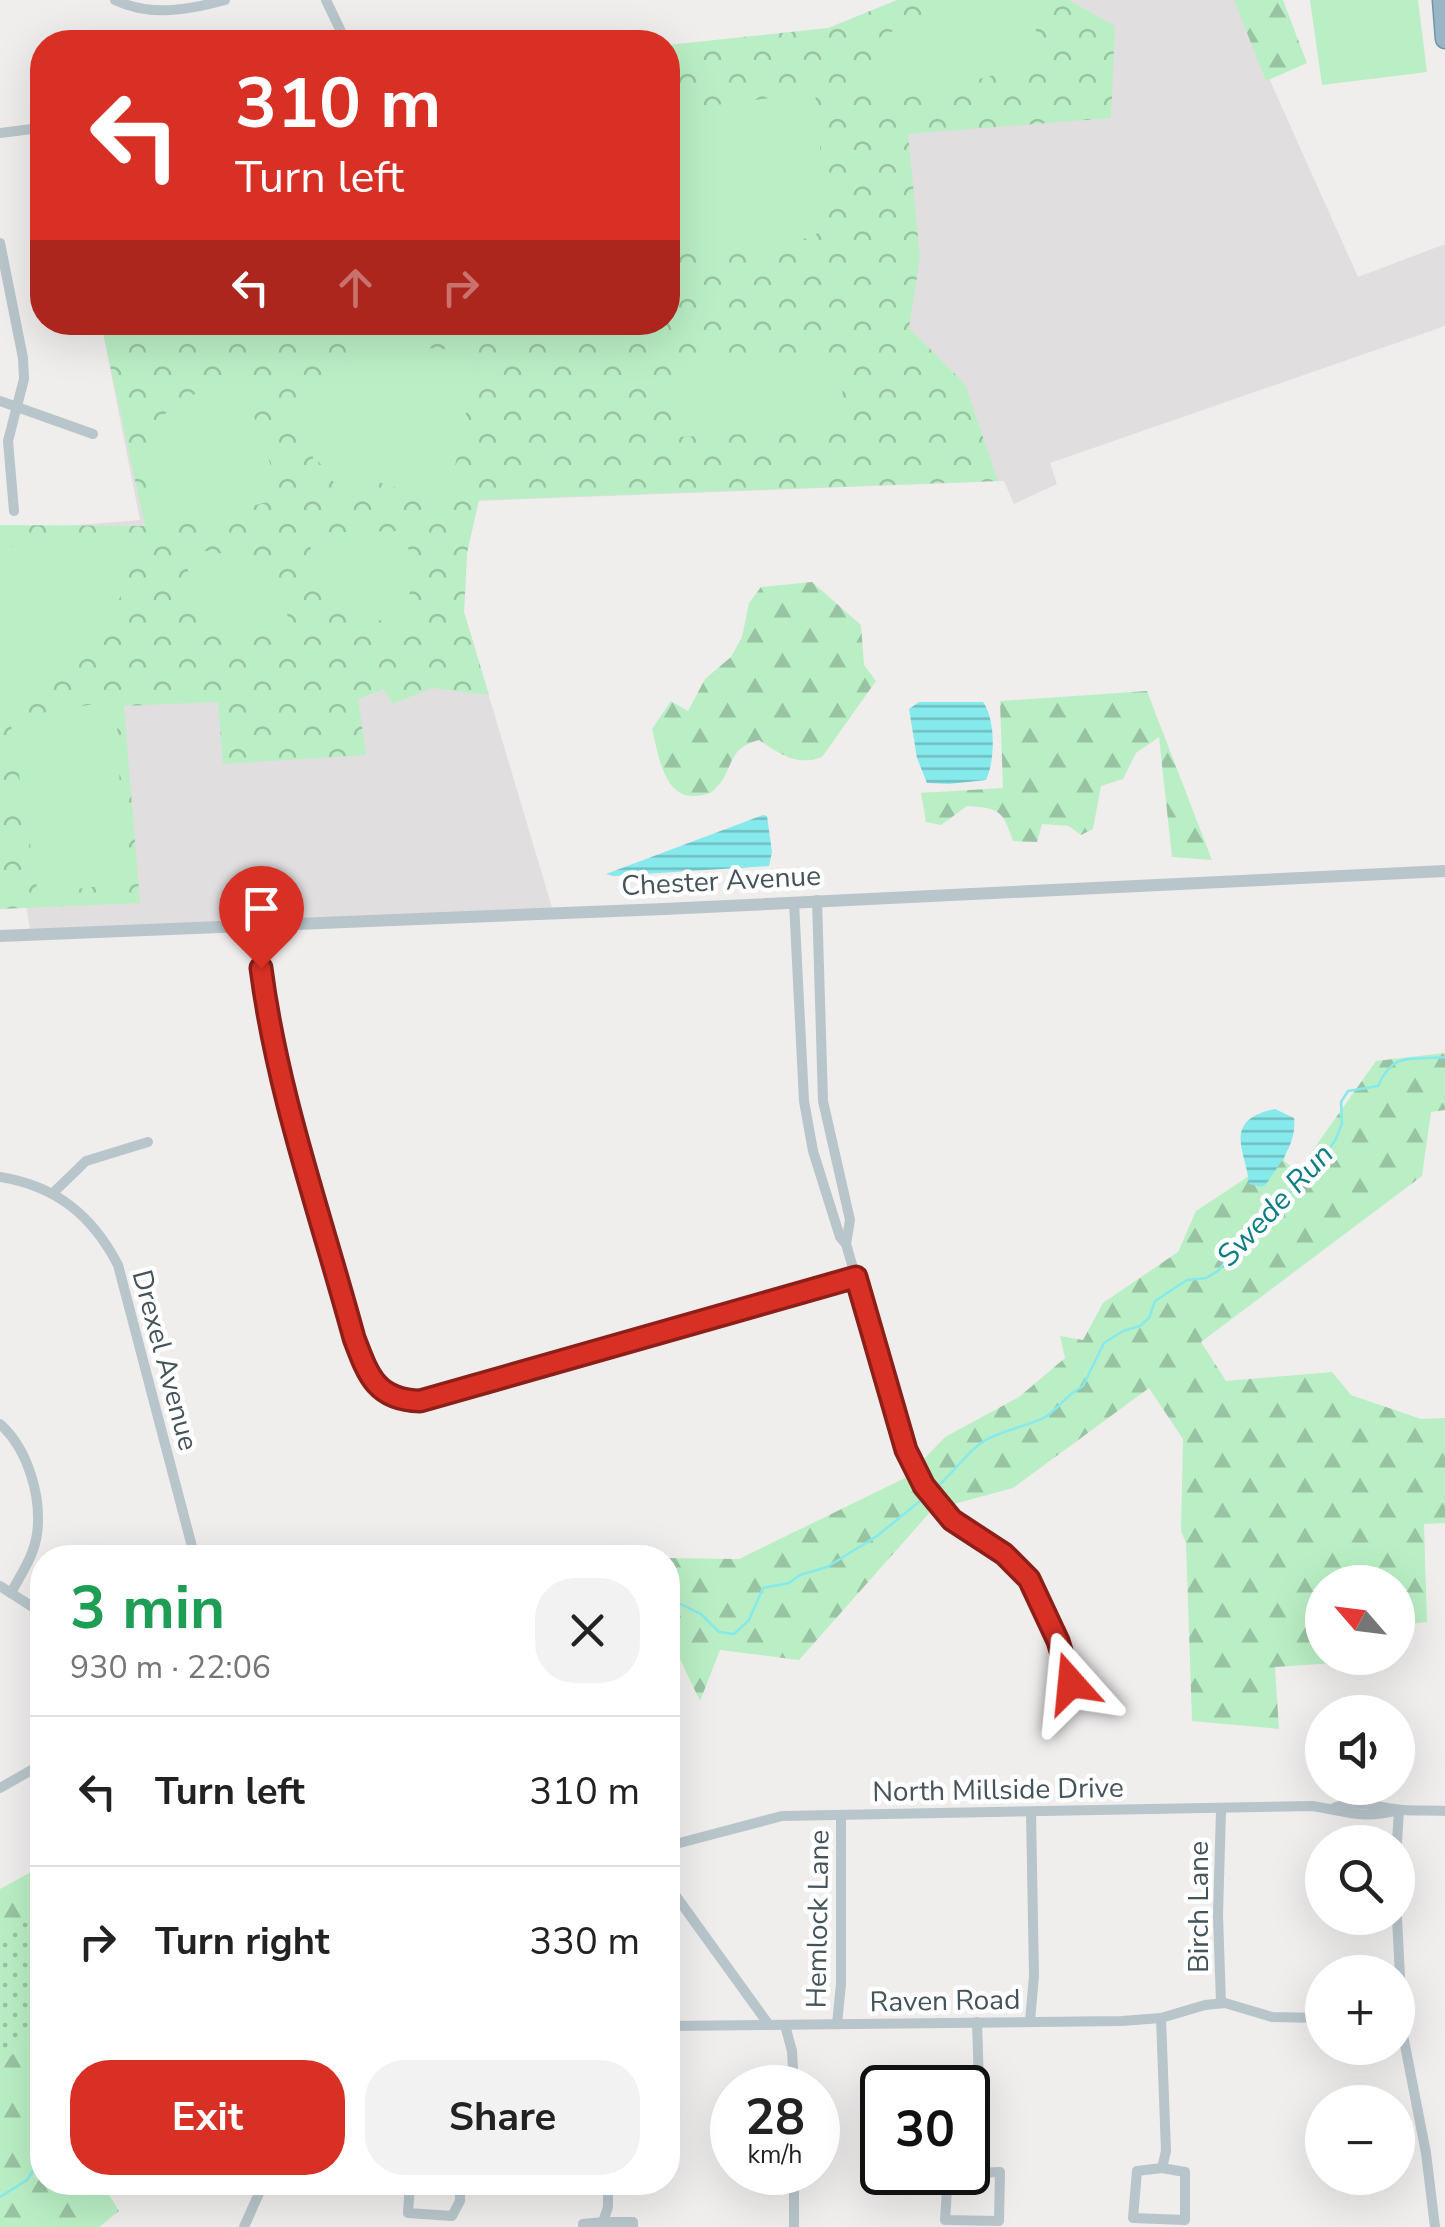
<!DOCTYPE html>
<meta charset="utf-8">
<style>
body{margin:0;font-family:"Nunito Sans",sans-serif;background:#f2f2f2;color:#222;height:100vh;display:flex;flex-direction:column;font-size:38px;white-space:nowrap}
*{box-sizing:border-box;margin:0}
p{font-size:32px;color:#767676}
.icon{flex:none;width:55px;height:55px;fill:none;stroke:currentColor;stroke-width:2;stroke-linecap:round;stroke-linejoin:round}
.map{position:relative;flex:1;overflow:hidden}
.sheet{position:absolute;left:30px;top:1545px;width:650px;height:650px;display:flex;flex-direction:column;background:#fff;border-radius:40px;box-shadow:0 10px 40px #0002}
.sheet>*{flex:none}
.banner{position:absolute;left:30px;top:30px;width:650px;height:305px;border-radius:40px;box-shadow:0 10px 40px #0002;background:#d93025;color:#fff;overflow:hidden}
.needle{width:65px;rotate:298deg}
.tools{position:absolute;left:1305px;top:1565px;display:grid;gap:20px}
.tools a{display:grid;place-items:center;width:110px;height:110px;border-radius:50%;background:#fff;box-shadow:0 10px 40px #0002;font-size:50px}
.speed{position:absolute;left:710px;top:2065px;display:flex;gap:20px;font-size:50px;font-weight:700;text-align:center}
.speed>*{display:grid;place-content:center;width:130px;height:130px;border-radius:50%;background:#fff;box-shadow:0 10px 40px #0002;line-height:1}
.speed small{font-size:25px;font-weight:400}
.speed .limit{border:5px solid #111;border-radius:15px;background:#fff;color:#111}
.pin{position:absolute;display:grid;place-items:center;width:85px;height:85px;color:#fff;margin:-102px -42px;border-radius:50% 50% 50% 0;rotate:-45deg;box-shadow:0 0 10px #0007}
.pin .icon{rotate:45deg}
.me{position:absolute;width:110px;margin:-55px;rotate:342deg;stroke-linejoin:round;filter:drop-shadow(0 0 8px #0008)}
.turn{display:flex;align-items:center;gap:35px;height:210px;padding:0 40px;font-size:45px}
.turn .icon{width:130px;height:130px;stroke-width:2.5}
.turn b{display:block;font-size:70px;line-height:85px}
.lanes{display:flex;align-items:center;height:95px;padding:0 40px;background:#0003;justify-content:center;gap:50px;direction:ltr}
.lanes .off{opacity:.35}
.round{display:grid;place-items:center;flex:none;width:105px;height:105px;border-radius:40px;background:#f2f2f2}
.overview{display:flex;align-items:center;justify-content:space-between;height:170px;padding:0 40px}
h1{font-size:60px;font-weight:700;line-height:75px;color:#1e9e55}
.primary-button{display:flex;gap:20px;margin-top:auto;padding:20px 40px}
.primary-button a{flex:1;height:115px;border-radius:40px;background:#d93025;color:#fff;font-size:40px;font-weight:700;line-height:115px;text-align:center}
.primary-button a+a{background:#f2f2f2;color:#222}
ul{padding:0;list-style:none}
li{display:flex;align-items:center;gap:30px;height:150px;padding:0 40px;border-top:2px solid #e0e0e0}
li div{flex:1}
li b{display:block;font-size:38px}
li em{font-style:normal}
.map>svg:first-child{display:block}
.education{fill:#e1dedf}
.grass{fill:url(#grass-dots)}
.forest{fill:url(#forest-firs)}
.park{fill:url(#park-crowns)}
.pitch{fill:#baefc5}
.water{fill:url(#water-rules)}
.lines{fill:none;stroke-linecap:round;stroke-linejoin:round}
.stream{stroke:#86e9ec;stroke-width:2.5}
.trunk-casing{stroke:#6f95a8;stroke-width:21}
.minor{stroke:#b8c5ca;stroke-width:10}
.tertiary{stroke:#b8c5ca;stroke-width:12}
.trunk{stroke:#98b6c5;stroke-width:18}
.route-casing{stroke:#8d1f18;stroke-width:25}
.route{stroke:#d93025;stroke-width:18}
.labels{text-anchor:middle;stroke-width:9;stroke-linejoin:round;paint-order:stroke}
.street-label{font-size:28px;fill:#45545a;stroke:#fff}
.water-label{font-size:30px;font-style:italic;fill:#0c7e82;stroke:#fff}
</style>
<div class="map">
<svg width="1445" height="2227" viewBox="0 0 1445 2227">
<defs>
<pattern id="grass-dots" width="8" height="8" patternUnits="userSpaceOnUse" patternTransform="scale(2.5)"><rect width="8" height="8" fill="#baefc5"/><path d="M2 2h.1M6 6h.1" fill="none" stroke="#99c4a3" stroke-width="1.8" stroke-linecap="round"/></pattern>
<pattern id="forest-firs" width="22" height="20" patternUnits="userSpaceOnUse" patternTransform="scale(2.5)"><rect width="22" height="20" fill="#baefc5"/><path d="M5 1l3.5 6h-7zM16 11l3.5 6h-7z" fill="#99c4a3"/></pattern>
<pattern id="park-crowns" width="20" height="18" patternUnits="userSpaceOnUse" patternTransform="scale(2.5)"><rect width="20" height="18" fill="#baefc5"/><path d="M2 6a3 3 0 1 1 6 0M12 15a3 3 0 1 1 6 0" fill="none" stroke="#99c4a3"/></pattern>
<pattern id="water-rules" width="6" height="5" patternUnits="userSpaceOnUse" patternTransform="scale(2.5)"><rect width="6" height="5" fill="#86e9ec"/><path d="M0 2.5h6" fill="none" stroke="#6fbfc2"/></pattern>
</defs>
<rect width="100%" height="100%" fill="#f0eded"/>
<!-- education -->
<path class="education" d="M 913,0 L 1234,0 L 1358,277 L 1445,244 L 1445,326 L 1050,463 L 1057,484 L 1014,504 L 1004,481 L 478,501 L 467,553 L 464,612 L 553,911 L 31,935 L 0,754 L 0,531 L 140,520 L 101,323 L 668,322 L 846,31 Z"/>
<!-- grass -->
<path class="grass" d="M 42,1911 L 42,2024 L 0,2067 L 0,1935 Z"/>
<!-- forest -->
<g class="forest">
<path d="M 1234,0 L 1283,0 L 1307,63 L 1266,81 Z"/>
<path d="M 812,582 L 861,625 L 864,665 L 876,681 L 822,757 C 798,767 779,754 759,740 C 725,749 735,770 715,789 C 709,795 701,796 693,796 C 663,796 658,752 652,729 L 671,701 L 688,711 L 705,679 L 731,657 L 742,637 L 749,603 L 761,587 Z"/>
<path d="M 1147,691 L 1212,860 L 1172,857 L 1159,737 L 1136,753 L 1123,779 L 1101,786 L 1093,829 L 1081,835 L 1069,826 L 1042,824 L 1037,842 L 1013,841 C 1003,810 999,808 967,806 L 941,825 L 926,822 L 921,793 L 1003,788 L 1000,701 Z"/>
<path d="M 1445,1053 L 1445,1110 L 1431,1112 L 1422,1176 L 1201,1342 L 1226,1381 L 1332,1372 L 1351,1395 L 1421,1419 L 1445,1418 L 1445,1523 L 1424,1524 L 1427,1622 L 1398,1625 L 1398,1582 L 1322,1582 L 1322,1658 L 1379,1660 L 1275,1667 L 1279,1729 L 1192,1721 L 1186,1543 L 1181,1531 L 1183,1439 L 1149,1388 L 1013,1488 L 932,1510 L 799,1660 L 720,1650 L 700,1701 L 668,1634 L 668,1558 L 739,1559 L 907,1477 L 945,1437 L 1019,1397 L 1065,1358 L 1060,1336 L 1083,1340 L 1103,1303 L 1178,1252 L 1196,1211 L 1249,1176 L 1241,1135 L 1294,1118 L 1284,1161 L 1298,1171 L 1376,1061 Z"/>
<path d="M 42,1866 L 42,1911 L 0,1935 L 0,1889 Z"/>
<path d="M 42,2024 L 42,2182 L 102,2183 L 119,2211 L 99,2227 L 0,2227 L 0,2067 Z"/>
</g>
<!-- park -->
<path class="park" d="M 897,0 L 1069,0 L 1115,26 L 1111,118 L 908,134 L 920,257 L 909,328 L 965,384 L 998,481 L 479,500 L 467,553 L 464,612 L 489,695 L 432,688 L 392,704 L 384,689 L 358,699 L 366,755 L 223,764 L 218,702 L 124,706 L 140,903 L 0,909 L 0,525 L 145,526 L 101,323 L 668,322 L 668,45 L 828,28 Z"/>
<!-- pitch -->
<g class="pitch">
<path d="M 958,0 L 1032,0 L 1040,63 L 872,107 L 872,41 Z"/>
<path d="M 1310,0 L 1418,0 L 1427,72 L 1322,85 Z"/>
<path d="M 815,92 L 827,222 L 813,238 L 671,248 L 668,238 L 668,136 L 678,110 Z"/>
<path d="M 248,322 L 368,322 L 368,323 L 252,346 Z"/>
<path d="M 114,323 L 216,323 L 218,328 L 119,345 Z"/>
<path d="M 390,327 L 406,347 L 479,351 L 449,495 L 444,503 L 366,478 L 343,495 L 319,462 L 313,460 L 313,455 L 280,412 Z"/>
<path d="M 841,355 L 844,430 L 678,437 L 675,363 Z"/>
<path d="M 240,376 L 282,498 L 155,532 C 143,430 136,413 240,376 Z"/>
<path d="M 398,531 L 409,550 L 410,626 C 346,618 321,596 307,533 Z"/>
<path d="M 130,540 L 130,571 L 114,613 L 96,647 L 66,676 L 5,704 L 0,661 L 0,547 Z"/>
<path d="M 210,551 C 268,563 273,575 293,630 C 274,633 249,641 230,639 C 195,634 191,578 184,552 Z"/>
<path d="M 116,700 L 124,883 L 38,894 L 10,719 Z"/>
</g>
<!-- water -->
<g class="water">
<path d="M 919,702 L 983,702 C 996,720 995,761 986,780 L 949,784 L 927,783 L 917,758 L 909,709 Z"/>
<path d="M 763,815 L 767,816 L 772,852 L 769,866 L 613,876 L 606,874 Z"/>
<path d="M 1275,1109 L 1294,1118 C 1297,1143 1280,1164 1266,1184 L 1262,1187 L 1249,1184 C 1247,1153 1220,1120 1275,1109 Z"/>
</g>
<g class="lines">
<!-- stream -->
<g class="stream">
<path d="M 931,1492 C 951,1477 964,1455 981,1443 C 1001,1429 1029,1427 1047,1416 C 1061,1406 1066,1395 1083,1386 L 1104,1343 L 1123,1331 L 1140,1326 L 1149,1318 L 1155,1301 L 1187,1280 L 1206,1278 L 1218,1271 L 1251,1228 L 1317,1167 L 1336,1139 L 1342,1123 L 1341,1102 L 1348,1091 L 1378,1086 C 1394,1050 1411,1061 1445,1057"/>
<path d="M 668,1598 L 701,1614 L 719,1632 L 734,1634 L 749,1620 L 763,1588 L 789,1583 L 800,1575 L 827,1567 L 877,1536 L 925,1497"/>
<path d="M 0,2197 L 27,2180 L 42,2157"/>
</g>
<!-- trunk casing -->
<g class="trunk-casing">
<path id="trunk" d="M 1442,0 L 1445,39"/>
</g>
<!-- minor -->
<g class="minor">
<path d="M 115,0 C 150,17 189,10 225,0"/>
<path d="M 326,0 L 346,42"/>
<path d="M 0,133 L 32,129"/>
<path d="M 0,243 L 23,358 L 24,379 L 8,441 L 14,511"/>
<path d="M 0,401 L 93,434"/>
<path d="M 817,900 L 823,1101 L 850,1220 L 846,1244"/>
<path d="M 794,902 L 804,1101 L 813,1151 L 840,1237 L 846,1244 L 906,1450 L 924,1487 L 952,1520 L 1004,1554 L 1029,1579 L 1058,1641 L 1071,1683"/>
<path d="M 259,928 L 267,1017 L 354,1338 C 364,1364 373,1394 404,1400 C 433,1405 485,1380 515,1372 C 629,1339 744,1314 856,1277"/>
<path d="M 0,1177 C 56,1186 92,1215 118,1265 L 195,1558"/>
<path d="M 53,1193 L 86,1161 L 148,1142"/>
<path d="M 0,1424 C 28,1449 42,1497 37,1534 C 34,1556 21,1574 11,1593"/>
<path d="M 0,1586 L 42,1613"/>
<path d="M 0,1788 L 42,1764"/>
<path d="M 1332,1809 C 1354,1797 1381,1809 1404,1810 C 1418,1811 1431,1810 1445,1811"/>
<path d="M 1397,1842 L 1399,1810"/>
<path d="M 668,1846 L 782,1816 L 1312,1806 C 1346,1811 1362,1820 1399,1810"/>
<path d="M 668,1885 L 769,2025"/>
<path d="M 1397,1918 L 1403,2035 L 1426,2153 L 1435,2227"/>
<path d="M 1221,2003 L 1218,1915 L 1221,1810"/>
<path d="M 1161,2018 L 1166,2151 L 1162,2168 L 1137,2171 L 1133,2218 L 1185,2220 L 1185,2172 L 1162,2168"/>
<path d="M 1030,2021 L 1034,1976 L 1031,1812"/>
<path d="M 837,2024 L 841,1984 L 841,1815"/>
<path d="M 785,2025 L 792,2051 L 794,2088"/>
<path d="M 668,2026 L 1122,2021 L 1161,2018 L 1205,2005 L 1225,2003 L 1272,2017 L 1322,2018"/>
<path d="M 973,2173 L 1000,2172 L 999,2221 L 945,2220 L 948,2174 L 973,2173 L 981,2149 L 977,2022"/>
<path d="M 410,2182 L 408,2213 L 452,2216 L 460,2201 L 460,2182"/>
<path d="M 603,2222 L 633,2222 L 633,2227"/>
<path d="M 244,2227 L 264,2182"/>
<path d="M 583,2227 L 583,2224 L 603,2222 L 608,2207 L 608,2182"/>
<path d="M 794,2227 L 794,2172"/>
</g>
<!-- tertiary -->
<path class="tertiary" d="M 0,936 L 664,909 L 1445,871"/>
<!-- trunk -->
<use href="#trunk" class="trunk"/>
</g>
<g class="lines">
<!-- route casing -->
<g class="route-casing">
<path id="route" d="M 261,968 C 277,1093 321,1216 354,1338 C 368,1375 376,1400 420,1401 L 856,1277 L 906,1450 L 924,1486 L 952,1520 L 1004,1554 L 1029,1579 L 1058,1641 L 1071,1683"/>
</g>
<!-- route -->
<use href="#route" class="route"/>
</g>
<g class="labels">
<!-- street labels -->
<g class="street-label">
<text transform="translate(721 880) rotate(-3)" y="10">Chester Avenue</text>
<text transform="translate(166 1360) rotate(75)" y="10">Drexel Avenue</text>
<text transform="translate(998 1789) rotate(-1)" y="10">North Millside Drive</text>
<text transform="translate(1198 1907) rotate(-90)" y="10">Birch Lane</text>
<text transform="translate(817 1919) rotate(-89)" y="10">Hemlock Lane</text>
<text transform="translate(945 2000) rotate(-1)" y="10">Raven Road</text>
</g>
<!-- water labels -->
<g class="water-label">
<text transform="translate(1275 1205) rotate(-47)" y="10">Swede Run</text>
</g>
</g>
</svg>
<div class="tools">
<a><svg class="needle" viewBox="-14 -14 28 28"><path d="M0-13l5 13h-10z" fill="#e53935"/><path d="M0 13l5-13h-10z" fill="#767676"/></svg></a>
<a><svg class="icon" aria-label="sound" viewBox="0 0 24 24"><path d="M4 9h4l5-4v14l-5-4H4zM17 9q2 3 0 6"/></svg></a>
<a><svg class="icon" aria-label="search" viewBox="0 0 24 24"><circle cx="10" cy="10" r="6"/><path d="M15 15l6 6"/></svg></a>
<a>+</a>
<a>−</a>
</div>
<div class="speed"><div>28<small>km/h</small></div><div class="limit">30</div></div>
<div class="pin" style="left:261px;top:968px;background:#d93025"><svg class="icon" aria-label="arrive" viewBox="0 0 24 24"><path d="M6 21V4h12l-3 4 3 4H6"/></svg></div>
<svg class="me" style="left:1071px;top:1683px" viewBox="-20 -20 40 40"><path d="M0-17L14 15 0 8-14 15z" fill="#d93025" stroke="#fff" stroke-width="4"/></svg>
<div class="banner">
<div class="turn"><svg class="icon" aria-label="left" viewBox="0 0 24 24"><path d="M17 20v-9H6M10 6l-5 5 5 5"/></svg><div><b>310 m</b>Turn left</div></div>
<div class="lanes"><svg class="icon" aria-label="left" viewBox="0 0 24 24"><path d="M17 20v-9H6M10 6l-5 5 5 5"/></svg><svg class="icon off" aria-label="ahead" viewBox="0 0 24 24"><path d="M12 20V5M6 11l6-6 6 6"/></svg><svg class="icon off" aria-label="right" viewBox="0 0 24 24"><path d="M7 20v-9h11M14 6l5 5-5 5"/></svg></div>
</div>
<section class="sheet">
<div class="overview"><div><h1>3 min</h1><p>930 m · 22:06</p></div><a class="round"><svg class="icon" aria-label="close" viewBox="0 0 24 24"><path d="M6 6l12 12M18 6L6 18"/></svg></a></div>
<ul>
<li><svg class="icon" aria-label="left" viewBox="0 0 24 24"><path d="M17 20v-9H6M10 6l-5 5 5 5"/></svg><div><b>Turn left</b></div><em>310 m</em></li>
<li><svg class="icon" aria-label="right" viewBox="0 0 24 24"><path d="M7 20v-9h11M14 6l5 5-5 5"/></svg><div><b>Turn right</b></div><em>330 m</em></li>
</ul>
<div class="primary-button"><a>Exit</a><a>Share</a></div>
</section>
</div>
